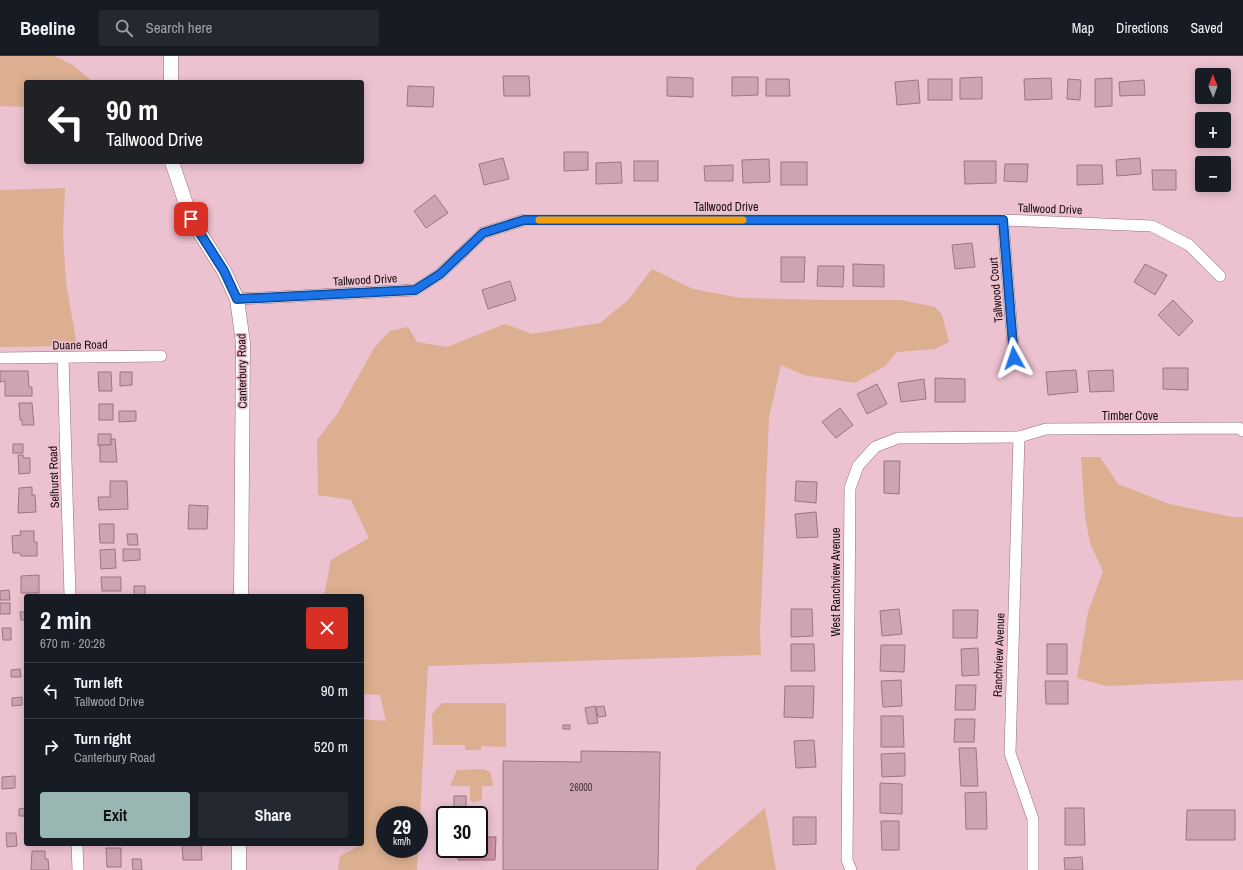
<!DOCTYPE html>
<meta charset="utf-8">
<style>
body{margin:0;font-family:"Archivo Narrow",sans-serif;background:#242831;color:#f1f3f6;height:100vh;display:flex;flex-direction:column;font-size:15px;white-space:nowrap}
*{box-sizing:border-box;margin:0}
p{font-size:13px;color:#9ea1a6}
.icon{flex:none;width:22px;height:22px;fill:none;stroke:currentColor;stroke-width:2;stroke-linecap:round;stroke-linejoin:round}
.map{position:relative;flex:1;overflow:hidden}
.panel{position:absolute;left:24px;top:538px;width:340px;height:252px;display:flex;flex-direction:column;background:#171b24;border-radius:4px;box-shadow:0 2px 10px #0003}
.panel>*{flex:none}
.hud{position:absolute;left:24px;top:24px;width:340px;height:84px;border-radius:4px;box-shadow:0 2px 10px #0003;background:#202124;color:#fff;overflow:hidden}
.needle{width:26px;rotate:359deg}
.controls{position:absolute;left:1195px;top:12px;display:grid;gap:8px}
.controls a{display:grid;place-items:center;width:36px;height:36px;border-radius:4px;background:#171b24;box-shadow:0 2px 10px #0003;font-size:20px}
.speed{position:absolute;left:376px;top:750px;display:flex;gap:8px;font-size:20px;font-weight:700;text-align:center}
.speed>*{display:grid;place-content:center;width:52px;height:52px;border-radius:50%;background:#171b24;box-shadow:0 2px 10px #0003;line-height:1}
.speed small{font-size:10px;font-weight:400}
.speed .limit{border:2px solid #111;border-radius:6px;background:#fff;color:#111}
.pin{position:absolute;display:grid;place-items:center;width:34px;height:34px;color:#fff;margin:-17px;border-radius:8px;box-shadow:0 2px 6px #0006}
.me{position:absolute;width:44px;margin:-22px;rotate:355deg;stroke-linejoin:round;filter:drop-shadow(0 0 3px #0008)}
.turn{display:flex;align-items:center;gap:14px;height:84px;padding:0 16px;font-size:18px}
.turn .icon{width:52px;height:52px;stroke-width:2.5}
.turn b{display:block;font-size:28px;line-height:34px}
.round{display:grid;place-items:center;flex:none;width:42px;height:42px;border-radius:4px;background:#242831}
.overview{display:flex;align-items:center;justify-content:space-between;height:68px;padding:0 16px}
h1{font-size:24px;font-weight:800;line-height:30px}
.action{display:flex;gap:8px;margin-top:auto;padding:8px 16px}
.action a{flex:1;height:46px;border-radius:4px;background:#98b7b2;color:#111;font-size:16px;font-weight:800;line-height:46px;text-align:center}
.action a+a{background:#242831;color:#f1f3f6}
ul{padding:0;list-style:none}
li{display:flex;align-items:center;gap:12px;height:56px;padding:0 16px;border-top:1px solid #363941}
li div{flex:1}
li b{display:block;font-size:15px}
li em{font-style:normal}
header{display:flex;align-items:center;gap:24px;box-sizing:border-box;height:56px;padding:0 20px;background:#171b24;border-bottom:1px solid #363941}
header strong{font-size:19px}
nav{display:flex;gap:22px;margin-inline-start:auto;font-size:14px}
.search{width:280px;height:36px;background:#242831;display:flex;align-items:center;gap:10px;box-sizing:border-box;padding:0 14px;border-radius:4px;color:#9ea1a6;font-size:15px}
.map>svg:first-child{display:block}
.green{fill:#dbaf8f}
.water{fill:#d192a8;stroke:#9a6a7b}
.building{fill:#cda4b2;stroke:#9c7582}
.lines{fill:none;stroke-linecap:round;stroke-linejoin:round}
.minor-casing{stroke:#946d7b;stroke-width:12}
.tertiary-casing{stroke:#946d7b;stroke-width:15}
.minor{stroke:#fff;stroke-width:11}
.tertiary{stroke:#fff;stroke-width:14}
.route-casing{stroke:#114b97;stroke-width:10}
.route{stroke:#1a73e8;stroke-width:7}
.slow{stroke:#f59e0b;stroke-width:7}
.labels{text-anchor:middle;stroke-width:3;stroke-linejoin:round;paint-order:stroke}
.number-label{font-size:10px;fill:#48333a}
.street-label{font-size:12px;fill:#1b0d12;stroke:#ecc1d0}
</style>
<header>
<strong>Beeline</strong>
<div class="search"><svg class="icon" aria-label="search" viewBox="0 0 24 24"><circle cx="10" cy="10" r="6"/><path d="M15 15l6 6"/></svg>Search here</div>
<nav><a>Map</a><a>Directions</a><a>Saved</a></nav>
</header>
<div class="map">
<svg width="1243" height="814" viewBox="0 0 1243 814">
<rect width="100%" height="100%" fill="#ecc1d0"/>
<!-- green -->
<g class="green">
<path d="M 0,0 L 54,0 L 73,9 L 93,26 L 26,26 L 26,51 L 0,50 Z"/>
<path d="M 65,132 L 63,177 L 66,226 L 77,290 L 0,291 L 0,134 Z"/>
<path d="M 652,213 L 693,233 L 741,242 L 823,244 L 901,244 L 935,251 L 942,259 L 949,286 L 935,293 L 897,296 L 885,310 L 855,327 L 804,319 L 781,309 L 769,361 L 760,576 L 761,599 L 428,610 L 419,777 L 419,759 L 385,759 L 385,793 L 418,793 L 417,814 L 338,814 L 340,800 L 359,790 L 358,788 L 362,788 L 362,663 L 386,665 L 380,639 L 362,638 L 362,540 L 324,540 L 331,504 L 369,482 L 351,444 L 318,439 L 317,384 L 338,357 L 374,292 L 390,275 L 408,271 L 417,286 L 447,291 L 505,268 L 532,278 L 600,267 L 628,244 Z"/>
<path d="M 1081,401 L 1100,401 L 1118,428 L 1169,448 L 1232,461 L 1243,461 L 1243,624 L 1106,630 L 1077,622 L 1088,556 L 1103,515 L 1090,487 L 1085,460 Z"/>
<path d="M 442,647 L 506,647 L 506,691 L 481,690 L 481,694 L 465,694 L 465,689 L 433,689 L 432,658 Z"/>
<path d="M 484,713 L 491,717 L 493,730 L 483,730 L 482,731 L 482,744 L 474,746 L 470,744 L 470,730 L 450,730 L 457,714 Z"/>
<path d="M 765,752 L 776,814 L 696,814 L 696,811 Z"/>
</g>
<!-- water -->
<path class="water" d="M 479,781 L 496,781 L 495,804 L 458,804 L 458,793 L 479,793 Z"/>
<!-- building -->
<g class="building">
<path d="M 503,20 L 529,20 L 530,40 L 504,40 Z"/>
<path d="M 667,21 L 693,22 L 693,41 L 667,40 Z"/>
<path d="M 732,21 L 758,21 L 758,39 L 732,40 Z"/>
<path d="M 982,21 L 982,43 L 960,43 L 960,22 Z"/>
<path d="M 1051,22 L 1052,43 L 1025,44 L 1024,23 Z"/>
<path d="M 1112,22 L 1112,50 L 1095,51 L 1095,23 Z"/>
<path d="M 766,23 L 789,23 L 790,40 L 766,40 Z"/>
<rect x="928" y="23" width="24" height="21"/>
<path d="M 1068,23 L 1081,24 L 1080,44 L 1067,43 Z"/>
<path d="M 918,24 L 920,47 L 897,49 L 895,26 Z"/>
<path d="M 1144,24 L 1145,39 L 1120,40 L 1119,26 Z"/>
<path d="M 408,30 L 434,31 L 433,51 L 407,50 Z"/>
<path d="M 564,96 L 588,96 L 588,114 L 564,115 Z"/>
<path d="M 503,102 L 509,123 L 484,129 L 479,108 Z"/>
<path d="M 1140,102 L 1141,118 L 1117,120 L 1116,104 Z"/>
<path d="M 769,103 L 770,126 L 743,127 L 742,104 Z"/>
<rect x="634" y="105" width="24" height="20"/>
<path d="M 964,105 L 996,105 L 996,127 L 965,128 Z"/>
<path d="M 621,106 L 622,127 L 596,128 L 596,107 Z"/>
<rect x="781" y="106" width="26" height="23"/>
<path d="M 1005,108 L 1028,108 L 1027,126 L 1004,125 Z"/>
<path d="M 733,109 L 733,125 L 705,125 L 704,110 Z"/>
<path d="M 1077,109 L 1102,109 L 1103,128 L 1077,129 Z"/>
<path d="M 1152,114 L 1176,114 L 1176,134 L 1153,134 Z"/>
<path d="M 435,139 L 448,157 L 426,172 L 414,155 Z"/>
<path d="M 972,187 L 975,211 L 955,213 L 952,189 Z"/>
<path d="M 781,201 L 805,201 L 804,226 L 781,226 Z"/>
<path d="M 853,208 L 884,209 L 884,231 L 853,230 Z"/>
<path d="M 1145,208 L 1167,219 L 1155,239 L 1134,226 Z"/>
<path d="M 818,210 L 844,210 L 843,231 L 817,230 Z"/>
<path d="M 510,225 L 516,244 L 488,253 L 482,234 Z"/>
<path d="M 1173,244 L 1193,265 L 1179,280 L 1158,259 Z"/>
<path d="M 1163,312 L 1188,312 L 1188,334 L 1163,333 Z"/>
<path d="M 1076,314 L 1078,336 L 1048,339 L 1046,316 Z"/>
<path d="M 1113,314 L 1114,335 L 1090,336 L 1088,315 Z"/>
<path d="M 0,315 L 28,315 L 29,331 L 32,331 L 32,340 L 5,340 L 5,325 L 0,326 Z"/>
<path d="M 98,316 L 111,316 L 112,335 L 99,335 Z"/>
<path d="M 120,316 L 132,316 L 132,329 L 120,330 Z"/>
<path d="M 935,322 L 965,323 L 965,346 L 935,346 Z"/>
<path d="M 924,323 L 926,343 L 901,346 L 898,327 Z"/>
<path d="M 877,328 L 887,348 L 867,358 L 857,338 Z"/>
<path d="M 19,347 L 32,347 L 34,369 L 22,369 L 22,364 L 20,364 Z"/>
<rect x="99" y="348" width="14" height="16"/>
<path d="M 840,352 L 853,369 L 836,382 L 822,366 Z"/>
<path d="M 119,355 L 136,355 L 136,365 L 119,366 Z"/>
<path d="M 98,378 L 111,378 L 111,389 L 100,389 L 100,390 L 98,390 Z"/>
<path d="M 111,383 L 115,383 L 117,406 L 100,406 L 100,389 L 111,389 Z"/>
<rect x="13" y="388" width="10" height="9"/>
<path d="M 18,399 L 23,399 L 24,402 L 30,402 L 30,417 L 19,418 Z"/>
<path d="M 884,405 L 900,405 L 899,438 L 884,437 Z"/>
<path d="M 110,425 L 127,425 L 128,453 L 99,454 L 98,441 L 110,441 Z"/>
<path d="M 796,425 L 817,426 L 816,447 L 795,445 Z"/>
<path d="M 32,431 L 32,439 L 35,439 L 36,456 L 18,457 L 19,432 Z"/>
<path d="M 189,449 L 208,450 L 207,473 L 188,473 Z"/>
<path d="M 816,456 L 818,481 L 797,482 L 795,458 Z"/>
<path d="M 99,468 L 114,468 L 114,487 L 100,487 Z"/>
<path d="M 20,475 L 34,475 L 34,486 L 37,486 L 37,500 L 21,500 L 20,497 L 13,497 L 12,480 L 21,479 Z"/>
<path d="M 127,478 L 137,478 L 138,489 L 128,489 Z"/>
<path d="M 115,493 L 116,512 L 101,513 L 100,494 Z"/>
<path d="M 123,493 L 140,493 L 140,504 L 123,505 Z"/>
<path d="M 39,519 L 39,537 L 21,537 L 21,520 Z"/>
<path d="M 101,521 L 121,521 L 121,535 L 102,535 Z"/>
<rect x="134" y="530" width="11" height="9"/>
<path d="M 9,534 L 10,544 L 0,544 L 0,535 Z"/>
<rect x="0" y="547" width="10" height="11"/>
<path d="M 791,553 L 812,553 L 813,580 L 791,581 Z"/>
<path d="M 899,553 L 902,578 L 882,580 L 880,555 Z"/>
<path d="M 953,554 L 978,554 L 977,582 L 953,582 Z"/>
<path d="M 20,556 L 26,556 L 26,564 L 21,564 Z"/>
<path d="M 2,572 L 11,572 L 11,584 L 3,584 Z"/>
<path d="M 791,588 L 814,588 L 815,615 L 791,615 Z"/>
<rect x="1047" y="588" width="20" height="30"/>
<path d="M 881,589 L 905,589 L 904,616 L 880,615 Z"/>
<path d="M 978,592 L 979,619 L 962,620 L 961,593 Z"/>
<path d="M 20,613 L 21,621 L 11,621 L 11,614 Z"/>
<path d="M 901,624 L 902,650 L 883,651 L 881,625 Z"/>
<path d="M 1045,625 L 1068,625 L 1068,648 L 1046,648 Z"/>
<path d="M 956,629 L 976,629 L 975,654 L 955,654 Z"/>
<path d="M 785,630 L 814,630 L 813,662 L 784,661 Z"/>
<path d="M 22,641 L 22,649 L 12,650 L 12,642 Z"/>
<path d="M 595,650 L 598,667 L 588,668 L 585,652 Z"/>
<path d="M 604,650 L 606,660 L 598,661 L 596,651 Z"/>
<path d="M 881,660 L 903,660 L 904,691 L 881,691 Z"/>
<path d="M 955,663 L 975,663 L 974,686 L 954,686 Z"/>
<rect x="563" y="669" width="7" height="4"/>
<path d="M 814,684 L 816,711 L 796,712 L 794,685 Z"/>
<path d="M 959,692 L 976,692 L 978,730 L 961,730 Z"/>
<path d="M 581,695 L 660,696 L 658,814 L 503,814 L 503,705 L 581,706 Z"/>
<path d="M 905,697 L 905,720 L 882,721 L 881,698 Z"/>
<path d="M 15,720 L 15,732 L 2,733 L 2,721 Z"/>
<path d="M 880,727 L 902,728 L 902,758 L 880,757 Z"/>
<path d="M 986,736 L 987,773 L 966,773 L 965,737 Z"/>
<rect x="454" y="740" width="12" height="11"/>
<path d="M 26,752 L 26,760 L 19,760 L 19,753 Z"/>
<path d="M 1065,752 L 1084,752 L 1085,789 L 1065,789 Z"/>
<path d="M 1187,754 L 1235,754 L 1235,784 L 1186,784 Z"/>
<path d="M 793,761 L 816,761 L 816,788 L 793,789 Z"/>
<path d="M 881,765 L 899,765 L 899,794 L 882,794 Z"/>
<path d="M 6,777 L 16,777 L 17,790 L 7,791 Z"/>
<path d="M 182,788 L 201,788 L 202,804 L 183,804 Z"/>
<path d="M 106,792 L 121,792 L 121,811 L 107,811 Z"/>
<path d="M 32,795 L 45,795 L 45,803 L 48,803 L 49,814 L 31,814 Z"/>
<path d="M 1082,801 L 1083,814 L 1065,814 L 1064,802 Z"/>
<path d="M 132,803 L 141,803 L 142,814 L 133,814 Z"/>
</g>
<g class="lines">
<!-- minor casing -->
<g class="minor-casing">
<g id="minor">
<path d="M 1003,164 L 1014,302"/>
<path d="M 237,243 L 415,234 L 440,218 L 483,177 L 524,164 L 1003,164 L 1152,170 L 1189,189 L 1220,220"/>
<path d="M 0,302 L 161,300"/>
<path d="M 63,302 L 70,540"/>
<path d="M 1019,381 L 1010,697 L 1033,763 L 1033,814"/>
<path d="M 77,788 L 78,814"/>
<path d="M 851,814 L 847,804 L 850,432 L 858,410 L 875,391 L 898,382 L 1019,381 L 1046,373 L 1239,372 L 1243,375"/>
</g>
</g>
<!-- tertiary casing -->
<g class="tertiary-casing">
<g id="tertiary">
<path d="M 171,26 L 171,0"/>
<path d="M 172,106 L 191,163 L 224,215 L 237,243 L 243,287 L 241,540"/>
<path d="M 239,814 L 239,788"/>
</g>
</g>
<!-- minor -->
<use href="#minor" class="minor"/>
<!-- tertiary -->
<use href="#tertiary" class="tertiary"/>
</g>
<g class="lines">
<!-- route casing -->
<g class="route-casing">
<path id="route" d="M 191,163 L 224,215 L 237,243 L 415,234 L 440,218 L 483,177 L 524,164 L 1003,164 L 1014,302"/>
</g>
<!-- route -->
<use href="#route" class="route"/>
<!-- slow -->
<path class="slow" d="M 539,164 L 743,164"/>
</g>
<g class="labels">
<!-- number labels -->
<g class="number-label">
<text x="581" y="735">26000</text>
</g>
<!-- street labels -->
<g class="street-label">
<text x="726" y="155">Tallwood Drive</text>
<text transform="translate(1050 153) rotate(2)" y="4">Tallwood Drive</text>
<text transform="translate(365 224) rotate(-3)" y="4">Tallwood Drive</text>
<text transform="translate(996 234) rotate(-95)" y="4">Tallwood Court</text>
<text transform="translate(80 289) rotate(-1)" y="4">Duane Road</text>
<text transform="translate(242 315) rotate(-91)" y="4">Canterbury Road</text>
<text x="1130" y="364">Timber Cove</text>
<text transform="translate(54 421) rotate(-92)" y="4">Selhurst Road</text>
<text transform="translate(836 526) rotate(-90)" y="4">West Ranchview Avenue</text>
<text transform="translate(999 599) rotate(-88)" y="4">Ranchview Avenue</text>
</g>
</g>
</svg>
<div class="controls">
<a><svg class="needle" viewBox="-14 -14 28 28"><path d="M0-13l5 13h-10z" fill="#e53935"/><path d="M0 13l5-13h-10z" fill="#9ea1a6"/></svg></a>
<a>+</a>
<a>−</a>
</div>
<div class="speed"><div>29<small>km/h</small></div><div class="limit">30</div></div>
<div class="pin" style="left:191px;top:163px;background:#d93025"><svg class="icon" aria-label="arrive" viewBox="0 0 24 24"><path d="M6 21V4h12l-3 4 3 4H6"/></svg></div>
<svg class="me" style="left:1014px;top:302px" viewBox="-20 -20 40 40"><path d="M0-17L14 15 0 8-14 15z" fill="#1a73e8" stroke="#fff" stroke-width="4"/></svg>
<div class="hud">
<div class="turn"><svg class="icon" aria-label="left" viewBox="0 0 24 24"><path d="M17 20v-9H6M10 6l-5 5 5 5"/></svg><div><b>90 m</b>Tallwood Drive</div></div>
</div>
<section class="panel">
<div class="overview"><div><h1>2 min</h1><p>670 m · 20:26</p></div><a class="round" style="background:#d93025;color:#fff"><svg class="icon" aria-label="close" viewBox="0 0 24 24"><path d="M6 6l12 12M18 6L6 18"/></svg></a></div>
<ul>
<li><svg class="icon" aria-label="left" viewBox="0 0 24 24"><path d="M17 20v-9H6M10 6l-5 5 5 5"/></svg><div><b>Turn left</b><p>Tallwood Drive</p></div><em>90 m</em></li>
<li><svg class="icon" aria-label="right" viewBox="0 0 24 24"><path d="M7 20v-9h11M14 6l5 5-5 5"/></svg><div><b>Turn right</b><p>Canterbury Road</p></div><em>520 m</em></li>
</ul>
<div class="action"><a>Exit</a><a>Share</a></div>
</section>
</div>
